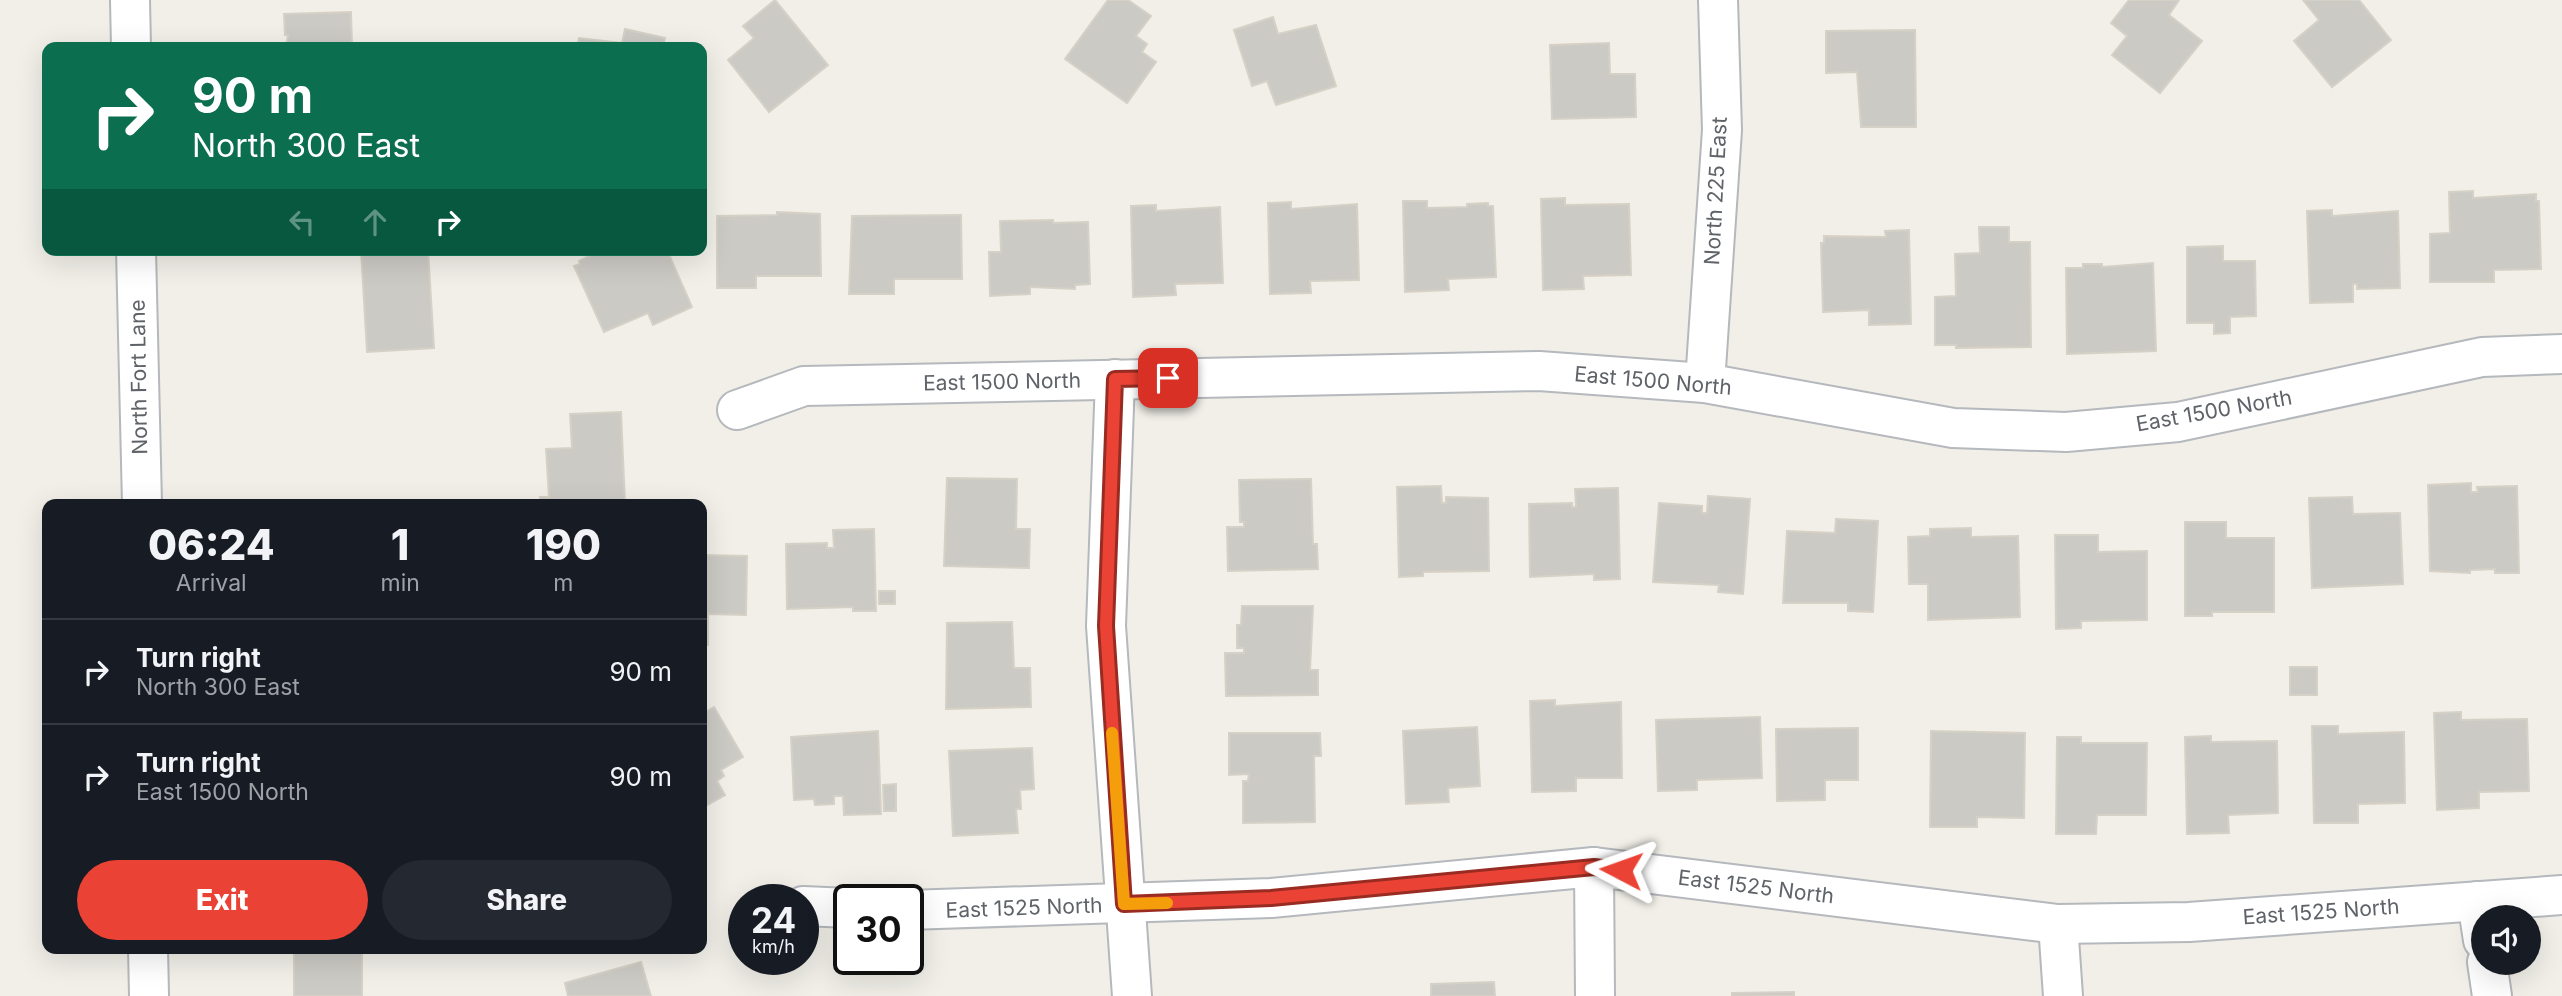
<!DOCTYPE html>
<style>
body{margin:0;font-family:Inter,sans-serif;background:#242831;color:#f1f3f6;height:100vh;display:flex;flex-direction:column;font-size:26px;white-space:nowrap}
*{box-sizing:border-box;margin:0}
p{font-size:23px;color:#9ea1a6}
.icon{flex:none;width:38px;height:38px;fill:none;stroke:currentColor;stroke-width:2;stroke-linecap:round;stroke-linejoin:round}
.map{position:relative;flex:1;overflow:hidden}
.sheet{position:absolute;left:42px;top:499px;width:665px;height:455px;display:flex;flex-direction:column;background:#171b24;border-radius:14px;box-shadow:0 7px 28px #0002}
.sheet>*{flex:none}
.hud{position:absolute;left:42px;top:42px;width:665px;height:214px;border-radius:14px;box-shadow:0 7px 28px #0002;background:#0b6e4f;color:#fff;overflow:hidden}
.fabs{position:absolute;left:2471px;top:905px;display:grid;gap:14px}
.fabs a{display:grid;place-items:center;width:70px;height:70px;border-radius:50%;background:#171b24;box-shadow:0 7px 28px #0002;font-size:35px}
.speed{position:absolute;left:728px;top:884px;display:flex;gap:14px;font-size:35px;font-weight:700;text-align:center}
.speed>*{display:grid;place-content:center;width:91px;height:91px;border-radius:50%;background:#171b24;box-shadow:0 7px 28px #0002;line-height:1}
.speed small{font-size:18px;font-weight:400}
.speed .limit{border:4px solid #111;border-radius:10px;background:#fff;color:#111}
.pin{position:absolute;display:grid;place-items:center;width:60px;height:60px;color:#fff;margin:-30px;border-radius:14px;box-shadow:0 4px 10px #0006}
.me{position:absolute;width:77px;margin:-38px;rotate:274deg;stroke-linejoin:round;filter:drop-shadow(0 0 5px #0008)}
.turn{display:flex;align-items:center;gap:24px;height:147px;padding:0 35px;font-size:32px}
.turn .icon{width:91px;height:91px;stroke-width:2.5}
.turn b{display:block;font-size:49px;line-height:60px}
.lanes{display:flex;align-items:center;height:66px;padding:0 35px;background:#0003;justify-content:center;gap:35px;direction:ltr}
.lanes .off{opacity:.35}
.eta{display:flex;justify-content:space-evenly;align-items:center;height:119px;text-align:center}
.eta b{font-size:42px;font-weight:800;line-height:49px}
.cta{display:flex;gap:14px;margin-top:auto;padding:14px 35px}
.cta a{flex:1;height:80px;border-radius:42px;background:#ea4335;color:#fff;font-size:28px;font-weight:800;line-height:80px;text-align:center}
.cta a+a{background:#242831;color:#f1f3f6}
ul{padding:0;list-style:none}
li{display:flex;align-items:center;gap:21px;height:105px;padding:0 35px;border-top:2px solid #363941}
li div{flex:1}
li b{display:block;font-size:26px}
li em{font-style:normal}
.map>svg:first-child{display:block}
.building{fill:#cccac5;stroke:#d6d1c6;stroke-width:2}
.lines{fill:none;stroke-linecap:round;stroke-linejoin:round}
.minor-casing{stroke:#b5b8bc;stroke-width:42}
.tertiary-casing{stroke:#b5b8bc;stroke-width:42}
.minor{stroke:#fff;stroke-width:38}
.tertiary{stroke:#fff;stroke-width:38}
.route-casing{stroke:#982c22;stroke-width:18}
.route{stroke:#ea4335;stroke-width:12}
.slow{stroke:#f59e0b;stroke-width:12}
.labels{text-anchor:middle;stroke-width:5;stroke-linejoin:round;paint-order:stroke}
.street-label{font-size:21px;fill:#5f6368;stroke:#fff}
</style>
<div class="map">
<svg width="2562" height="996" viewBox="0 0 2562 996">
<rect width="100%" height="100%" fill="#f1efe8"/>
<!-- building -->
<g class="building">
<path d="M 775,0 L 828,65 L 769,112 L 728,60 L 754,38 L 743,26 Z"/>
<path d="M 1108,0 L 1128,0 L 1151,16 L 1136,36 L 1147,44 L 1142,52 L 1156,62 L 1127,103 L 1065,59 Z"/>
<path d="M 2129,0 L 2179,0 L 2169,15 L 2202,41 L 2160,93 L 2112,55 L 2127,36 L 2111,23 Z"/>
<path d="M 2303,0 L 2359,0 L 2391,40 L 2332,87 L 2294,41 L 2319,20 Z"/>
<path d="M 351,12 L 352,47 L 286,47 L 288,35 L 285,35 L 284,14 Z"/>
<path d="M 1273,17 L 1278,34 L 1316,25 L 1336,86 L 1276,105 L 1267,81 L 1252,86 L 1234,30 Z"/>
<path d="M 625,29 L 665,38 L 663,47 L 577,47 L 579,38 L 622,43 Z"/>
<path d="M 1915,30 L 1916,127 L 1861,127 L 1857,72 L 1826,73 L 1826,31 Z"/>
<path d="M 1609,43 L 1610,74 L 1635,74 L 1636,117 L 1552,119 L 1550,45 Z"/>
<path d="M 2473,191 L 2473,198 L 2536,194 L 2536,201 L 2539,201 L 2541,269 L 2494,270 L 2494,282 L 2430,282 L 2430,234 L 2450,233 L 2449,192 Z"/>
<path d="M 1565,198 L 1565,205 L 1629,204 L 1631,275 L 1583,276 L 1584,289 L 1543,290 L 1541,199 Z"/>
<path d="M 1403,201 L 1427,201 L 1427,208 L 1467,207 L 1467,204 L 1488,203 L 1488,206 L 1493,206 L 1496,277 L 1448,279 L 1449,290 L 1405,292 Z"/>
<path d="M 1291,202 L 1291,209 L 1357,204 L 1359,280 L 1310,281 L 1311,293 L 1270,294 L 1268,203 Z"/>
<path d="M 1156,205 L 1156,211 L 1220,207 L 1223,283 L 1175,284 L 1176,295 L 1133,297 L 1131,206 Z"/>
<path d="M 2332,210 L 2332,216 L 2398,211 L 2400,288 L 2357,289 L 2357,284 L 2353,284 L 2353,302 L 2310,303 L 2307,211 Z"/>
<path d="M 777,212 L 820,214 L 821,276 L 756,276 L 756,288 L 717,288 L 717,216 L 777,215 Z"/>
<path d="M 961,215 L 962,279 L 894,279 L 894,294 L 849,294 L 852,216 Z"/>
<path d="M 1053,220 L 1053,223 L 1088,222 L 1090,284 L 1075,285 L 1075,289 L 1030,287 L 1030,294 L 990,296 L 989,252 L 1001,252 L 1000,221 Z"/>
<path d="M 1979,227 L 2009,227 L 2009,242 L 2030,242 L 2031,347 L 1956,348 L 1956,345 L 1935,345 L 1935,297 L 1956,296 L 1955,254 L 1980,253 Z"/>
<path d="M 1909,230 L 1911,324 L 1869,325 L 1869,310 L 1823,312 L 1821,243 L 1824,243 L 1824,236 L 1886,237 L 1885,231 Z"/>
<path d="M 2223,246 L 2223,261 L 2255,261 L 2256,316 L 2230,317 L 2230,333 L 2214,334 L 2214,323 L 2187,323 L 2187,247 Z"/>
<path d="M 361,250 L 428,250 L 434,348 L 367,352 Z"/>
<path d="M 602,250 L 667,250 L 692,307 L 653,325 L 648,313 L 604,332 L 574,266 L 580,264 L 579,261 Z"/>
<path d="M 2153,263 L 2156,351 L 2067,354 L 2066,268 L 2083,268 L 2083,264 L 2102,264 L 2102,267 Z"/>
<path d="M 621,412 L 625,504 L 540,504 L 540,497 L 549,497 L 546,449 L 572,448 L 570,414 Z"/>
<path d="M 947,478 L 1017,479 L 1016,529 L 1030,529 L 1029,568 L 944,566 Z"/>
<path d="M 1311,479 L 1313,544 L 1317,544 L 1318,569 L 1228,571 L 1227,527 L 1244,527 L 1244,522 L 1240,522 L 1239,480 Z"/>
<path d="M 2471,483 L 2471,492 L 2478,492 L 2477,487 L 2517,486 L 2519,573 L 2495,573 L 2495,569 L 2470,570 L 2470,573 L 2430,571 L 2428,485 Z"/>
<path d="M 1441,486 L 1442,503 L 1446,503 L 1446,497 L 1488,498 L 1489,571 L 1423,572 L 1423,576 L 1399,577 L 1397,487 Z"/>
<path d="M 1618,488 L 1620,579 L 1594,580 L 1594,574 L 1530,577 L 1529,504 L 1572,503 L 1572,507 L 1576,507 L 1575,489 Z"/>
<path d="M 1708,496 L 1750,499 L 1743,594 L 1718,592 L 1719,585 L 1653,582 L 1659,503 L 1702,506 L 1702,513 L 1707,513 Z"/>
<path d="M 2352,497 L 2353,514 L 2400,513 L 2403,584 L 2312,588 L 2309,498 Z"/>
<path d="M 1836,519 L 1878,521 L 1873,612 L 1848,611 L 1848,603 L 1783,603 L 1787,531 L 1835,533 Z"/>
<path d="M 2185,522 L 2226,522 L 2226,538 L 2274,538 L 2274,612 L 2212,612 L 2212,616 L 2185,616 Z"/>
<path d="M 1971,528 L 1971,537 L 2018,536 L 2020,617 L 1928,620 L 1928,584 L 1909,584 L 1908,537 L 1930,536 L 1930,529 Z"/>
<path d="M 874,529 L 876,611 L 853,611 L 853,607 L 787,609 L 786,544 L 827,543 L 827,548 L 834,548 L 833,530 Z"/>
<path d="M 2055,535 L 2098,535 L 2098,552 L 2147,551 L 2147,620 L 2081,621 L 2081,628 L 2056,629 Z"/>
<path d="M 702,555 L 747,556 L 746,615 L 708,614 L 708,645 L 702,645 Z"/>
<rect x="879" y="591" width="16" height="13"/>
<path d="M 1242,606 L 1313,606 L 1310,670 L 1318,670 L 1318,695 L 1226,696 L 1225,653 L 1244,653 L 1244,648 L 1237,648 L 1237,625 L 1241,625 Z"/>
<path d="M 1012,622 L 1014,668 L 1030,668 L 1031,707 L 946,709 L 947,623 Z"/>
<rect x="2290" y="667" width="27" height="28"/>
<path d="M 1555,700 L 1555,706 L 1621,702 L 1622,778 L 1576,778 L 1576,791 L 1532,792 L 1530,701 Z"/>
<path d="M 714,707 L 743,757 L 721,770 L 724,776 L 717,781 L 725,795 L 702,808 L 702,714 Z"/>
<path d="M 2461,712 L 2461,720 L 2527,719 L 2529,791 L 2479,792 L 2479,808 L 2437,810 L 2434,713 Z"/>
<path d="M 1760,717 L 1762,778 L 1697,780 L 1697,790 L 1658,791 L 1656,720 Z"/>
<path d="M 2312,726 L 2338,726 L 2338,734 L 2404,732 L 2405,803 L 2358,804 L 2358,823 L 2314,823 Z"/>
<path d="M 1477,727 L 1480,786 L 1448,788 L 1449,802 L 1406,804 L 1403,731 Z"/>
<path d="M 1858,728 L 1858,780 L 1825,780 L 1825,800 L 1777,801 L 1776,729 Z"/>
<path d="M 878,731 L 881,814 L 844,815 L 843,796 L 834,796 L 834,804 L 815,805 L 814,799 L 794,800 L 791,737 Z"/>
<path d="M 1931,731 L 2025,733 L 2024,818 L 1977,817 L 1977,827 L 1930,827 Z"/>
<path d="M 1229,733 L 1320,733 L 1321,756 L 1314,756 L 1315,822 L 1243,823 L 1243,781 L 1248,781 L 1249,774 L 1229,775 Z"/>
<path d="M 2211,736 L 2211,742 L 2277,741 L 2278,813 L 2228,815 L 2229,833 L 2187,834 L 2185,737 Z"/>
<path d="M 2057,737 L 2081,737 L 2081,743 L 2147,743 L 2146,815 L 2097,815 L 2096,834 L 2056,834 Z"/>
<path d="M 1032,748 L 1034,789 L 1020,790 L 1021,809 L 1016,809 L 1018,833 L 953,836 L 949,751 Z"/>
<path d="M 896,784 L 896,811 L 884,811 L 883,785 Z"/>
<rect x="294" y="948" width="68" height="48"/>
<path d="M 641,962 L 651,996 L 568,996 L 565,983 Z"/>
<path d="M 1494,982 L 1495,996 L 1431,996 L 1431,984 Z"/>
<path d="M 1794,992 L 1794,996 L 1732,996 L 1732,993 Z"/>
</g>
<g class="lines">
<!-- minor casing -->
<g class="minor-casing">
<g id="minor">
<path d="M 1115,379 L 1106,626 L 1132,996"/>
<path d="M 1705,383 L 1722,130 L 1718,0"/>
<path d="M 737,410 L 804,386 L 1539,371 L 1705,383 L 1953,428 L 2066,432 L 2178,422 L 2482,357 L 2562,354"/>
<path d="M 1594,867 L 1595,996"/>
<path d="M 2477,901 L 2483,940"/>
<path d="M 803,906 L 849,908"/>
<path d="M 908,910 L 1271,898 L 1594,867 L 2058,924 L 2189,922 L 2562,895"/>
<path d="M 2058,924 L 2063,996"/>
<path d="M 2487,962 L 2492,996"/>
</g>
</g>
<!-- tertiary casing -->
<g class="tertiary-casing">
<g id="tertiary">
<path d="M 130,0 L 131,47"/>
<path d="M 136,250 L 142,504"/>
<path d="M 148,948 L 149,996"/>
</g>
</g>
<!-- minor -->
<use href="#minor" class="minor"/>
<!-- tertiary -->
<use href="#tertiary" class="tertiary"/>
</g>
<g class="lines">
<!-- route casing -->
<g class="route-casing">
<path id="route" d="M 1168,378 L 1115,379 L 1106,626 L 1124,904 L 1271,898 L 1594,867 L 1621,870"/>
</g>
<!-- route -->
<use href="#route" class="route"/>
<!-- slow -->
<path class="slow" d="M 1112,733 L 1124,904 L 1167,903"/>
</g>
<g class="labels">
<!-- street labels -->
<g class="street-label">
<text transform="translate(1716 191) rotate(-87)" y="7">North 225 East</text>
<text transform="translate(139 377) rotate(-91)" y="7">North Fort Lane</text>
<text transform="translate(1653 381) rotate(5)" y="7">East 1500 North</text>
<text transform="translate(1002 382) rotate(-1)" y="7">East 1500 North</text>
<text transform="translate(2214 411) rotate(-10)" y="7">East 1500 North</text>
<text transform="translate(1756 887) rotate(7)" y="7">East 1525 North</text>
<text transform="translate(1024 908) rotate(-2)" y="7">East 1525 North</text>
<text transform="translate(2321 912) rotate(-4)" y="7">East 1525 North</text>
</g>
</g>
</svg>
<div class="fabs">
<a><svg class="icon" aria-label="sound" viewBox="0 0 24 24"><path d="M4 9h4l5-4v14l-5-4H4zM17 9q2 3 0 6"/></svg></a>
</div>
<div class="speed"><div>24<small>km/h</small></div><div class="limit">30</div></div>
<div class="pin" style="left:1168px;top:378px;background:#d93025"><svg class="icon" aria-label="arrive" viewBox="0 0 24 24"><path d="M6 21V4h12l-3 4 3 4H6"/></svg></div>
<svg class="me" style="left:1621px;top:870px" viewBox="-20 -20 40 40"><path d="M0-17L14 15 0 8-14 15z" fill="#ea4335" stroke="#fff" stroke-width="4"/></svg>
<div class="hud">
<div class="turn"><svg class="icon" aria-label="right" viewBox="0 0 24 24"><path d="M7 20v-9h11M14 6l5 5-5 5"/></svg><div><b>90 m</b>North 300 East</div></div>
<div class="lanes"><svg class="icon off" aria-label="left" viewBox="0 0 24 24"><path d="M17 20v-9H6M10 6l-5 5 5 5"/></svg><svg class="icon off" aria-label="ahead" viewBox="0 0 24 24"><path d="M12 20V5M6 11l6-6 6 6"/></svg><svg class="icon" aria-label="right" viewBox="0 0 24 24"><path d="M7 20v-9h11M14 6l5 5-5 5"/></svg></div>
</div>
<section class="sheet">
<div class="eta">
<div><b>06:24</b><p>Arrival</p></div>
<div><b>1</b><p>min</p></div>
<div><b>190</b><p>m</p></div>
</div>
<ul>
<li><svg class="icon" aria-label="right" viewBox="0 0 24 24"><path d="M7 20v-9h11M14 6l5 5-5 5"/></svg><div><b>Turn right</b><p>North 300 East</p></div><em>90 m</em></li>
<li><svg class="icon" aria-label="right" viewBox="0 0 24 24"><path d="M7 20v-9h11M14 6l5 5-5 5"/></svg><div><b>Turn right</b><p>East 1500 North</p></div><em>90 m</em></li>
</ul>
<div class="cta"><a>Exit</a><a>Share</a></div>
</section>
</div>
